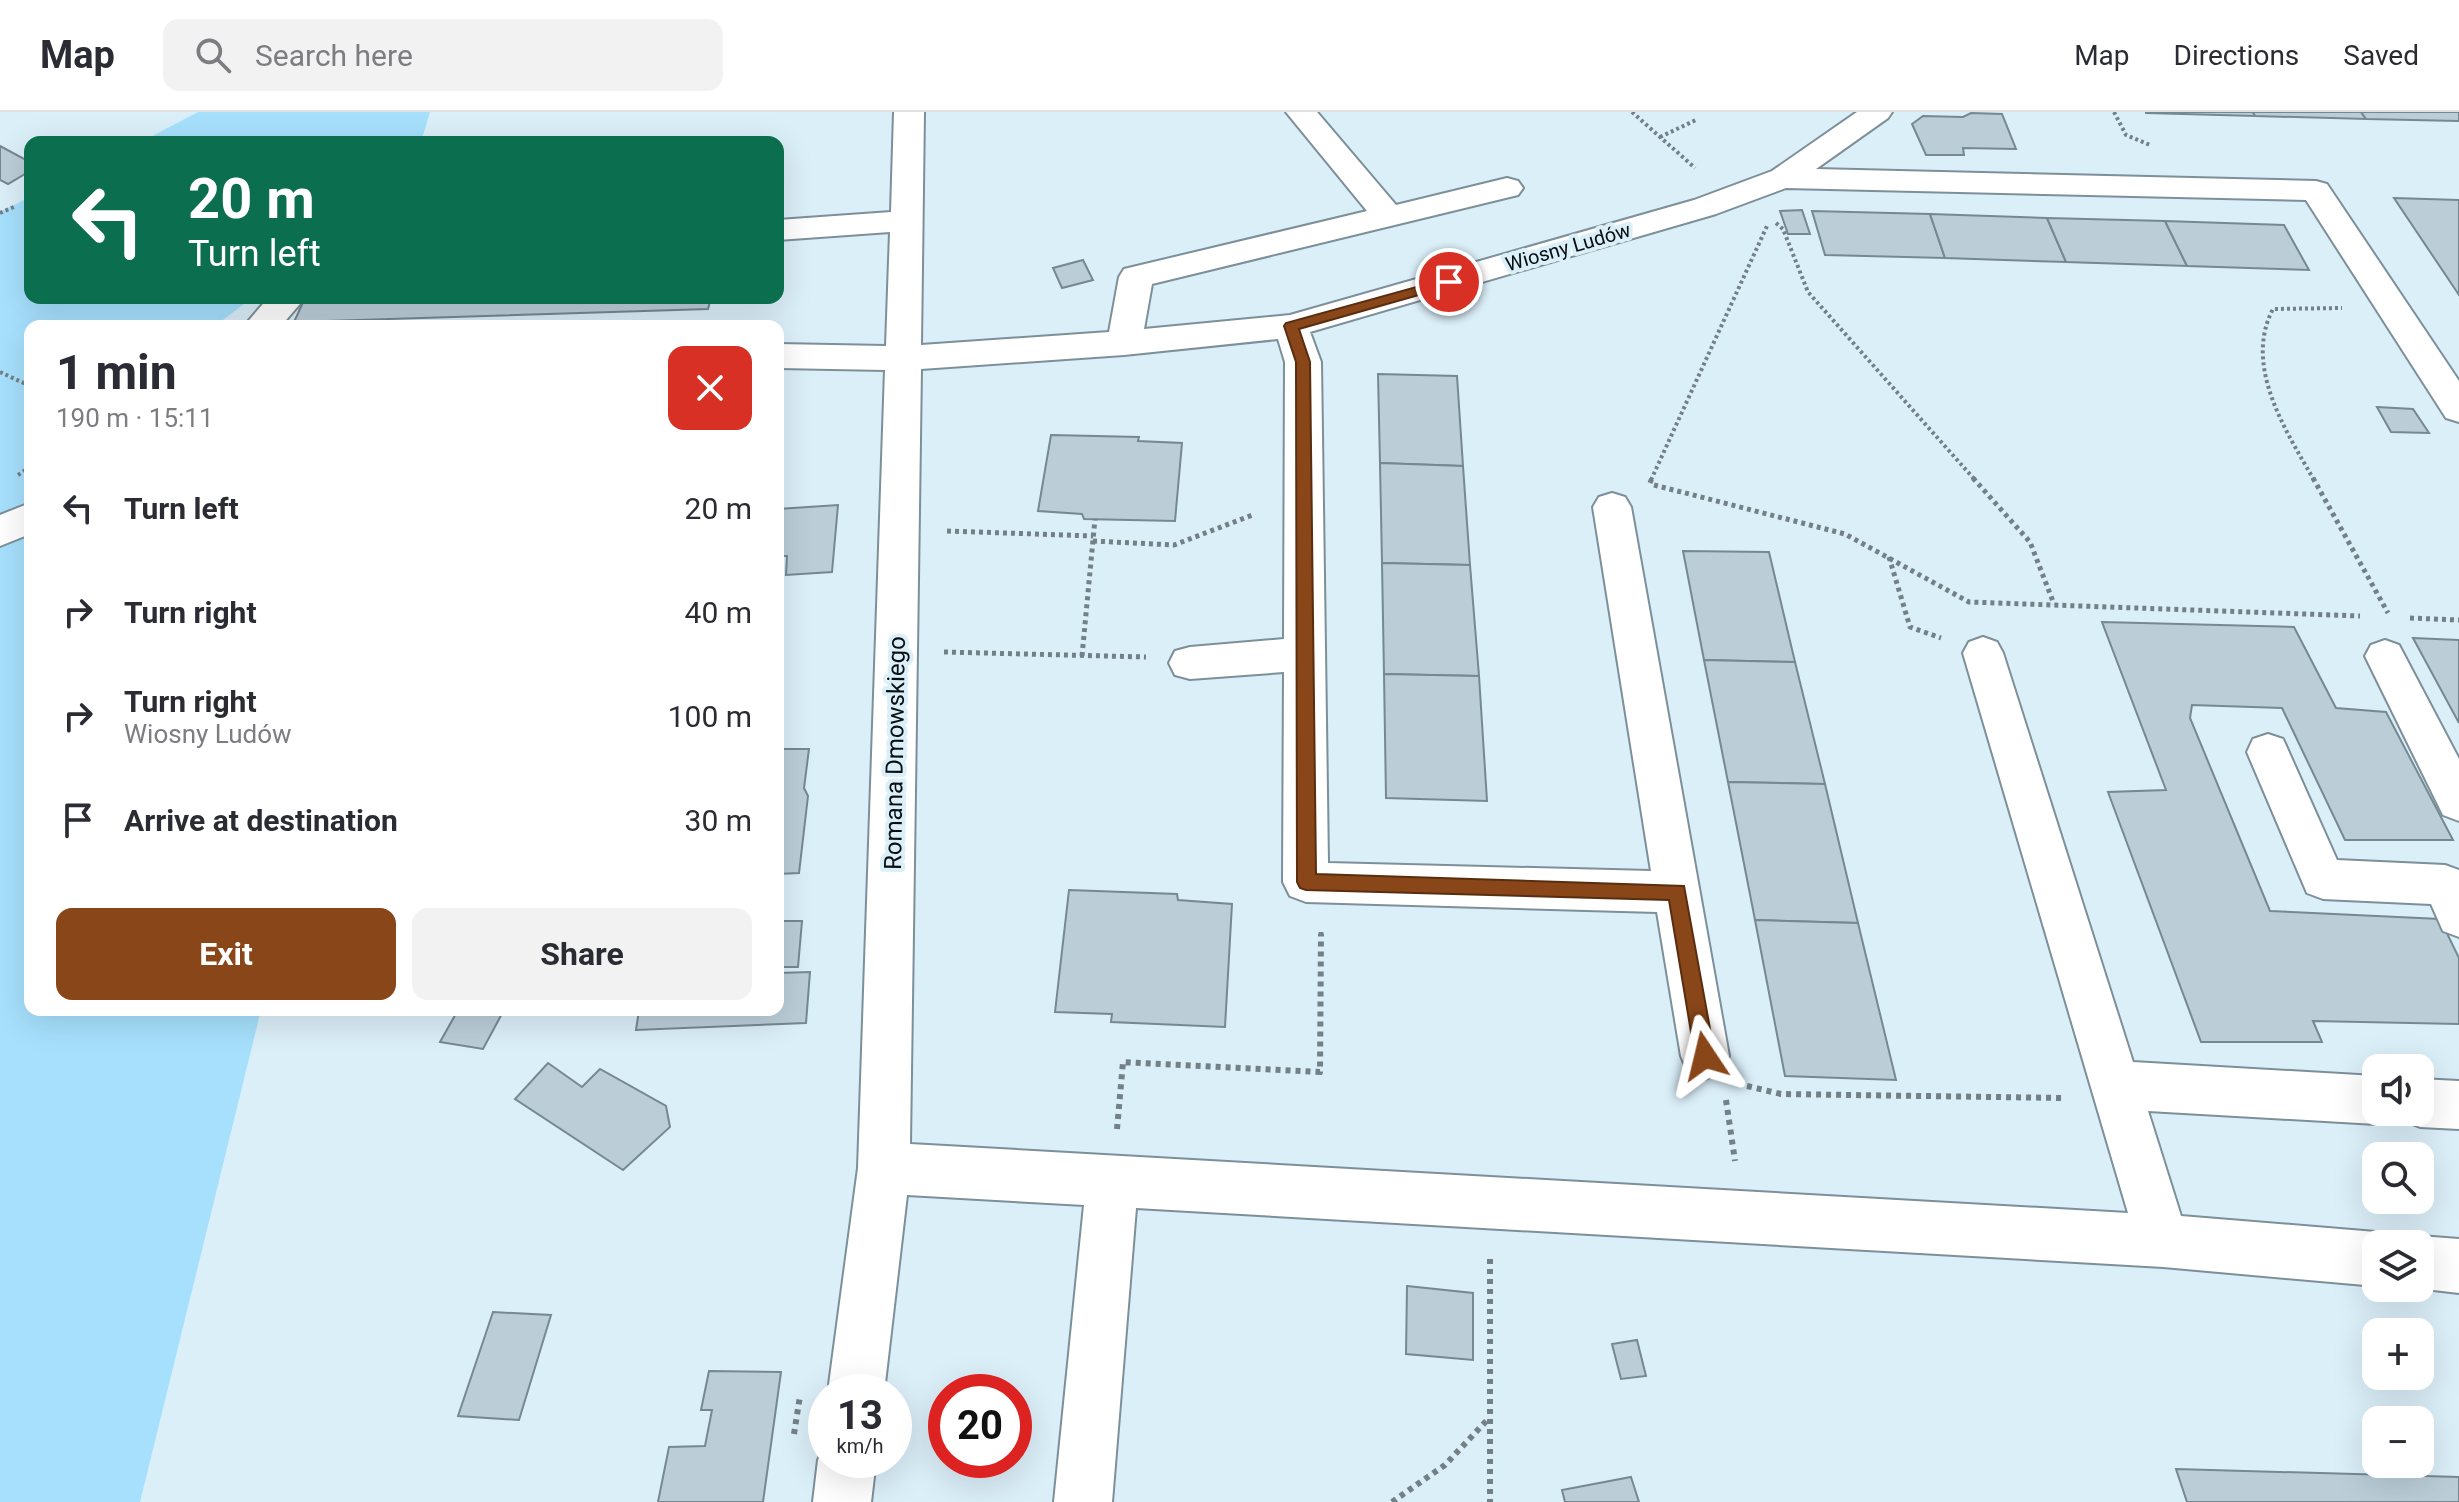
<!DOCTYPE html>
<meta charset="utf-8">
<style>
body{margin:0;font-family:Roboto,sans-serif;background:#f2f2f3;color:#2b2b33;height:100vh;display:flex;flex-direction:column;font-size:30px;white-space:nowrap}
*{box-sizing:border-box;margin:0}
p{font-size:26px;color:#7c7c81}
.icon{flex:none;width:44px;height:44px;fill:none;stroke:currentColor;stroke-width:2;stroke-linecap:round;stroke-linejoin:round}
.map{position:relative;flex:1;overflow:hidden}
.drawer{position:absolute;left:24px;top:208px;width:760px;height:696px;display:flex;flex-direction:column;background:#fff;border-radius:16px;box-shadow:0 8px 32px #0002}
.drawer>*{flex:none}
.guide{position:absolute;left:24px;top:24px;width:760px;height:168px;border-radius:16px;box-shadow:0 8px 32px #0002;background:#0b6e4f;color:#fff;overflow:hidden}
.fabs{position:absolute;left:2362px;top:942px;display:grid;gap:16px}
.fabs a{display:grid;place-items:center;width:72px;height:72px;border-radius:16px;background:#fff;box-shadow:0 8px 32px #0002;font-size:40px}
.speed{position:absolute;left:808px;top:1262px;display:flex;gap:16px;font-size:40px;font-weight:700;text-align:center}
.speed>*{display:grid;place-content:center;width:104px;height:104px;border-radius:50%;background:#fff;box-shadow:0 8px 32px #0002;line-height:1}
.speed small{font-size:20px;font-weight:400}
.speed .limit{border:12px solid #d22;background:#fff;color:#111}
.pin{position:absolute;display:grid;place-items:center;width:68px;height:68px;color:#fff;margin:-34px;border:4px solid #fff;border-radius:50%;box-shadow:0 2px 8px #0007}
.me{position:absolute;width:88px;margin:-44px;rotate:350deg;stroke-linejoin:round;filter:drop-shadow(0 0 6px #0008)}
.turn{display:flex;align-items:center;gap:28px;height:168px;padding:0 32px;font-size:36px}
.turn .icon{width:104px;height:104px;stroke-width:2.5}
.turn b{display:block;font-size:56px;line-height:68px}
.round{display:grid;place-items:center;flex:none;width:84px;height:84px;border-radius:16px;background:#f2f2f3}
.overview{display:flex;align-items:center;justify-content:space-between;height:136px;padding:0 32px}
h1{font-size:48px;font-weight:700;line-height:60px}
.primary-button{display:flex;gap:16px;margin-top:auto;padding:16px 32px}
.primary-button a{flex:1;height:92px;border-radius:16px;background:#894618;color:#fff;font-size:32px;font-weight:700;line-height:92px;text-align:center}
.primary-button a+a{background:#f2f2f3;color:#2b2b33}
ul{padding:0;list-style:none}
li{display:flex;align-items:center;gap:24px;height:104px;padding:0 32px}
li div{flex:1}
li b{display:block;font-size:30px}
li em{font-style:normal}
header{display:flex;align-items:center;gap:48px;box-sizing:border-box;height:112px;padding:0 40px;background:#fff;border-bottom:2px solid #e1e1e2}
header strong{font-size:38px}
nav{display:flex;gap:44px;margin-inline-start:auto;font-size:28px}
.search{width:560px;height:72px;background:#f2f2f3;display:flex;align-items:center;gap:20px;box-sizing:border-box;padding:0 28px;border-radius:16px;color:#7c7c81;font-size:30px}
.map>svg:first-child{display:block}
.green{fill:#a6e0fd}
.building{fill:#bbced8;stroke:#768891;stroke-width:2}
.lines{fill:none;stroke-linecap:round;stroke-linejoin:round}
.minor-casing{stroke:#7d8f99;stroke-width:4}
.path-far2{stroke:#738086;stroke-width:4;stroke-dasharray:3 3;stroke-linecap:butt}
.path-far1{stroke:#738086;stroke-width:5;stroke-dasharray:4 4;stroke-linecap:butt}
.path{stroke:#738086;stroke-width:6;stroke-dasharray:5 5;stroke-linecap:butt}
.minor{fill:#fff;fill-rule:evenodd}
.route{fill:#894618;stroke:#592e10;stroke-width:2}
.labels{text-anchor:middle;stroke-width:8;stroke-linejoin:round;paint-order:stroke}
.far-street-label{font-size:20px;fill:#080e11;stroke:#dbeff9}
.street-label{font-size:24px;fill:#080e11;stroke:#dbeff9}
</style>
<header>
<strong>Map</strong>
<div class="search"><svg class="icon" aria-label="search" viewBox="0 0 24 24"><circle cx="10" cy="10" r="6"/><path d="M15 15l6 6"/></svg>Search here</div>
<nav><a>Map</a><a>Directions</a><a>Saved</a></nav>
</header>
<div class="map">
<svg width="2459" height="1390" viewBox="0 0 2459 1390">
<rect width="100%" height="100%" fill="#dbeff9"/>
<!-- green -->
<g class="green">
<path d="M 198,0 L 430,0 L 421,30 L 141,30 Z"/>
<path d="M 30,85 L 30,186 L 252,186 L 215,214 L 30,214 L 30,898 L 261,898 L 140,1390 L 0,1390 L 0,100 Z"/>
</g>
<!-- building -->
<g class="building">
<path d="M 2146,0 L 2253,0 L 2255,4 L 2146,1 Z"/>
<path d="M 2253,0 L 2361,0 L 2366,7 L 2255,4 Z"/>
<path d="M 2361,0 L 2459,0 L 2459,9 L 2366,7 Z"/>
<path d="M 1971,1 L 2002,2 L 2016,37 L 1963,36 L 1964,43 L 1926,43 L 1912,12 L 1923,4 L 1963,5 Z"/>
<path d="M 0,34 L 30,50 L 30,59 L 8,72 L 0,68 Z"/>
<path d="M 2394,86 L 2459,88 L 2459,183 Z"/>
<path d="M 1802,98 L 1810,122 L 1788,122 L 1780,99 Z"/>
<path d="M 1812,99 L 1930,102 L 1945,146 L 1825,143 Z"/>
<path d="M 1930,102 L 2047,106 L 2066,150 L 1945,146 Z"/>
<path d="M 2047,106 L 2165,109 L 2187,154 L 2066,150 Z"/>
<path d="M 2165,109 L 2284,113 L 2309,158 L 2187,154 Z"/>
<path d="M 1083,148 L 1093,168 L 1062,176 L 1053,156 Z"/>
<path d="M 305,186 L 711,186 L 708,197 L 294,210 Z"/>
<path d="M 1378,262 L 1457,264 L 1463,354 L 1380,351 Z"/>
<path d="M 2377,295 L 2413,297 L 2429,321 L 2391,320 Z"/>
<path d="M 1051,323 L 1139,325 L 1138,329 L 1182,331 L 1175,409 L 1084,407 L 1082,402 L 1038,399 Z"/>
<path d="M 1380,351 L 1463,354 L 1470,453 L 1382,451 Z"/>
<path d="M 838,393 L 832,460 L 786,463 L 787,444 L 778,444 L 778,397 Z"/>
<path d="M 1683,439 L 1769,440 L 1795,550 L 1704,548 Z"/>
<path d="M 1382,451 L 1470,453 L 1479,564 L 1384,562 Z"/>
<path d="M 2102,510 L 2294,515 L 2336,596 L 2386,600 L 2453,728 L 2345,728 L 2282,596 L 2192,593 L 2190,606 L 2270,799 L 2440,807 L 2459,846 L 2459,912 L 2313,909 L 2322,930 L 2201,930 L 2108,680 L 2166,678 Z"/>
<path d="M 2413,526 L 2459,528 L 2459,611 Z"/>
<path d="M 1704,548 L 1795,550 L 1825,672 L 1728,670 Z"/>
<path d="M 1384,562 L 1479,564 L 1487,689 L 1386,686 Z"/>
<path d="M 778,637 L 809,637 L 804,676 L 808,684 L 799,761 L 778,762 Z"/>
<path d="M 1728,670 L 1825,672 L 1858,811 L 1755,808 Z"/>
<path d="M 1069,778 L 1177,782 L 1178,788 L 1232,792 L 1225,915 L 1111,910 L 1112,902 L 1055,900 Z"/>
<path d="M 1755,808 L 1858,811 L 1896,968 L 1785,964 Z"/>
<path d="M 778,809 L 802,809 L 798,855 L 778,855 Z"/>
<path d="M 810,860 L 806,911 L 636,918 L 639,898 L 778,898 L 778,861 Z"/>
<path d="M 458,898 L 504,898 L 483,937 L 440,930 Z"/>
<path d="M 548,951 L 582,975 L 600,957 L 666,994 L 670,1015 L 623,1058 L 515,987 Z"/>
<path d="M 1407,1174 L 1473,1181 L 1473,1248 L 1406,1242 Z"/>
<path d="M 493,1200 L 551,1203 L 519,1308 L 458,1304 Z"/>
<path d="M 1637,1228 L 1646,1264 L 1621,1267 L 1612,1232 Z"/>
<path d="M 709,1259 L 781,1260 L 763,1390 L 658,1390 L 669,1335 L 705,1334 L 712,1298 L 701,1298 Z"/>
<path d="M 2176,1357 L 2459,1365 L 2459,1390 L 2187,1390 Z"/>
<path d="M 1631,1365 L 1639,1390 L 1565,1390 L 1562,1378 Z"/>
</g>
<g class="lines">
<!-- minor casing -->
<g class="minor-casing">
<g id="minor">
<path d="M 894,0 L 924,0 L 921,233 L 1109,220 L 1119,165 L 1124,157 L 1367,99 L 1286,0 L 1317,0 L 1396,93 L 1507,66 L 1518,69 L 1523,76 L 1518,83 L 1152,172 L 1144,217 L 1290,203 L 1694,88 L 1772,59 L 1857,0 L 1892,0 L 1888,6 L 1816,57 L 2316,69 L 2327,72 L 2459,269 L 2459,310 L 2446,306 L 2306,88 L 1786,76 L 1716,102 L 1310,220 L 1321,250 L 1328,751 L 1651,759 L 1593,395 L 1599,385 L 1612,381 L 1625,385 L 1631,395 L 1729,944 L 1722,960 L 1705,967 L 1688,960 L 1681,944 L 1657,800 L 1306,790 L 1290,784 L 1283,770 L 1284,560 L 1190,567 L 1175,563 L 1169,551 L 1175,539 L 1190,535 L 1284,527 L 1285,250 L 1278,227 L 1124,243 L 921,257 L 910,1032 L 2128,1101 L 1963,541 L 1969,530 L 1983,525 L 1997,530 L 2003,541 L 2133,950 L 2376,964 L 2376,1000 L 2396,1000 L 2394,1005 L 2376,1012 L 2148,999 L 2181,1104 L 2376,1120 L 2395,1128 L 2396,1132 L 2376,1132 L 2376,1174 L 2163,1155 L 1136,1096 L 1112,1390 L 1054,1390 L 1084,1093 L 907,1083 L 884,1280 L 828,1280 L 858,1056 L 885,258 L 778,256 L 778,232 L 886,234 L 890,120 L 778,128 L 778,108 L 891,100 Z"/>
<path d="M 268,186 L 305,186 L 281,214 L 244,214 Z"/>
<path d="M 30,391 L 30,422 L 0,434 L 0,403 Z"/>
<path d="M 2385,528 L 2399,533 L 2459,647 L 2459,709 L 2443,703 L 2365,544 L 2371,533 Z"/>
<path d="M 2268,622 L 2283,627 L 2337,748 L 2445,753 L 2459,758 L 2459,825 L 2443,819 L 2431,792 L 2323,787 L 2307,781 L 2247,640 L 2253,627 Z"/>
<path d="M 2420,967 L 2459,969 L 2459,1017 L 2420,1015 L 2402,1008 L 2399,1000 L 2420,1000 Z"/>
<path d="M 2420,1124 L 2459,1127 L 2459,1181 L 2416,1176 L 2420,1176 L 2420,1132 L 2402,1132 Z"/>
<path d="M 826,1330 L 826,1348 L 876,1348 L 871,1390 L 813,1390 L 818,1348 Z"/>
</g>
</g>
<!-- path-far2 -->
<g class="path-far2">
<path d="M 1632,0 L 1695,56"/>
<path d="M 2114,0 L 2126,23 L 2150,33"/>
<path d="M 1660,25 L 1698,7"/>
<path d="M 0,101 L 16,94"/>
<path d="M 1776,111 L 1783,117 L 1808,180 L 1975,368"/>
<path d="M 0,260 L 30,274"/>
<path d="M 18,363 L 30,355"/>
<path d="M 1651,368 L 1767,114"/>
<path d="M 2314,368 C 2286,319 2243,254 2273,197 L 2342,196"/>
</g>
<!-- path-far1 -->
<g class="path-far1">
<path d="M 1973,366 L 2030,430 L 2054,492"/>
<path d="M 2313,366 L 2388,501"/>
<path d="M 1650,371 L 1652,366"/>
<path d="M 1654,373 L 1845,422 L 1969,490 L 2360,504"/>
<path d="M 947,419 L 1093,424"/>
<path d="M 1093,429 L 1174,433 L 1255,402"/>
<path d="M 1889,445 L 1910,515 L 1941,526"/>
<path d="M 2410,506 L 2459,508"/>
<path d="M 944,540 L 1146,545"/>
<path d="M 1082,544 L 1095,407"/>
<path d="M 1321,824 L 1321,818"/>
</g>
<!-- path -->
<g class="path">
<path d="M 1747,974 L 1781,982 L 2064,986"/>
<path d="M 1726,988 L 1735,1049"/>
<path d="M 1117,1017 L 1123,950 L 1320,960 L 1321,822"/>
<path d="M 1490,1147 L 1490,1390"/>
<path d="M 794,1322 L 800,1284"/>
<path d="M 1392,1390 L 1445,1353 L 1489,1306"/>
</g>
<!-- minor -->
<use href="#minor" class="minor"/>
</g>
<!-- route -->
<path class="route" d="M 1449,166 L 1454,167 L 1454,173 L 1299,217 L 1310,250 L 1316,762 L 1684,774 L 1715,944 L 1712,951 L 1705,953 L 1698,951 L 1695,944 L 1669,788 L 1306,778 L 1300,776 L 1297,770 L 1296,250 L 1284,214 L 1286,211 Z"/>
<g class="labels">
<!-- far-street labels -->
<g class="far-street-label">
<text transform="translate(1568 135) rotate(-16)" y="7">Wiosny Ludów</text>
</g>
<!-- street labels -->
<g class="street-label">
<text transform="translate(895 641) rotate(-89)" y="8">Romana Dmowskiego</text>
</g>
</g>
</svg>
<div class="fabs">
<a><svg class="icon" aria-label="sound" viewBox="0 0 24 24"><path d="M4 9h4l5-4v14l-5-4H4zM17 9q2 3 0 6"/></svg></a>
<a><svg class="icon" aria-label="search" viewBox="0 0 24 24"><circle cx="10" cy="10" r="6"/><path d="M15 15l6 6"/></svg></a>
<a><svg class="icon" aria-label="layers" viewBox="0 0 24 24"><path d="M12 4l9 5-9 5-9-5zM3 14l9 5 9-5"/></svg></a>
<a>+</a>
<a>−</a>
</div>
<div class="speed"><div>13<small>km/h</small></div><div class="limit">20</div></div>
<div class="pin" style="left:1449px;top:170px;background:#d93025"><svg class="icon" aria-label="arrive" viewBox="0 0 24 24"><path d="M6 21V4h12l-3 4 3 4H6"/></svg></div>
<svg class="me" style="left:1705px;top:944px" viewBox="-20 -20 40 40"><path d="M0-17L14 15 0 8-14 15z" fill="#894618" stroke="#fff" stroke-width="4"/></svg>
<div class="guide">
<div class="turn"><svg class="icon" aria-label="left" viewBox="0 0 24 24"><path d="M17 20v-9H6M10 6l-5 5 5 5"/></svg><div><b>20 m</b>Turn left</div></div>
</div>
<section class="drawer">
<div class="overview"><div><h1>1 min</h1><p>190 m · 15:11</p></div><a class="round" style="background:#d93025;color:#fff"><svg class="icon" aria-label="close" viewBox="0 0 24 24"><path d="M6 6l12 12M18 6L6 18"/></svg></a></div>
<ul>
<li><svg class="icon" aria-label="left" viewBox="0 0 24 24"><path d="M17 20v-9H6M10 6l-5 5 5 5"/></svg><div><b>Turn left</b></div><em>20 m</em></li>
<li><svg class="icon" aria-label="right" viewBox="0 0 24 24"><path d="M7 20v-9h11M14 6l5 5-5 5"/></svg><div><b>Turn right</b></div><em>40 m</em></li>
<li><svg class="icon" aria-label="right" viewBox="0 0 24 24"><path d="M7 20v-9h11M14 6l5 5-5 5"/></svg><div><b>Turn right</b><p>Wiosny Ludów</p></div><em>100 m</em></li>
<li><svg class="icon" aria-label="arrive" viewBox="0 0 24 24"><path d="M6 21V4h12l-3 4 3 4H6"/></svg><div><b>Arrive at destination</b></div><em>30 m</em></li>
</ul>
<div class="primary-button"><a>Exit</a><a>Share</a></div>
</section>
</div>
